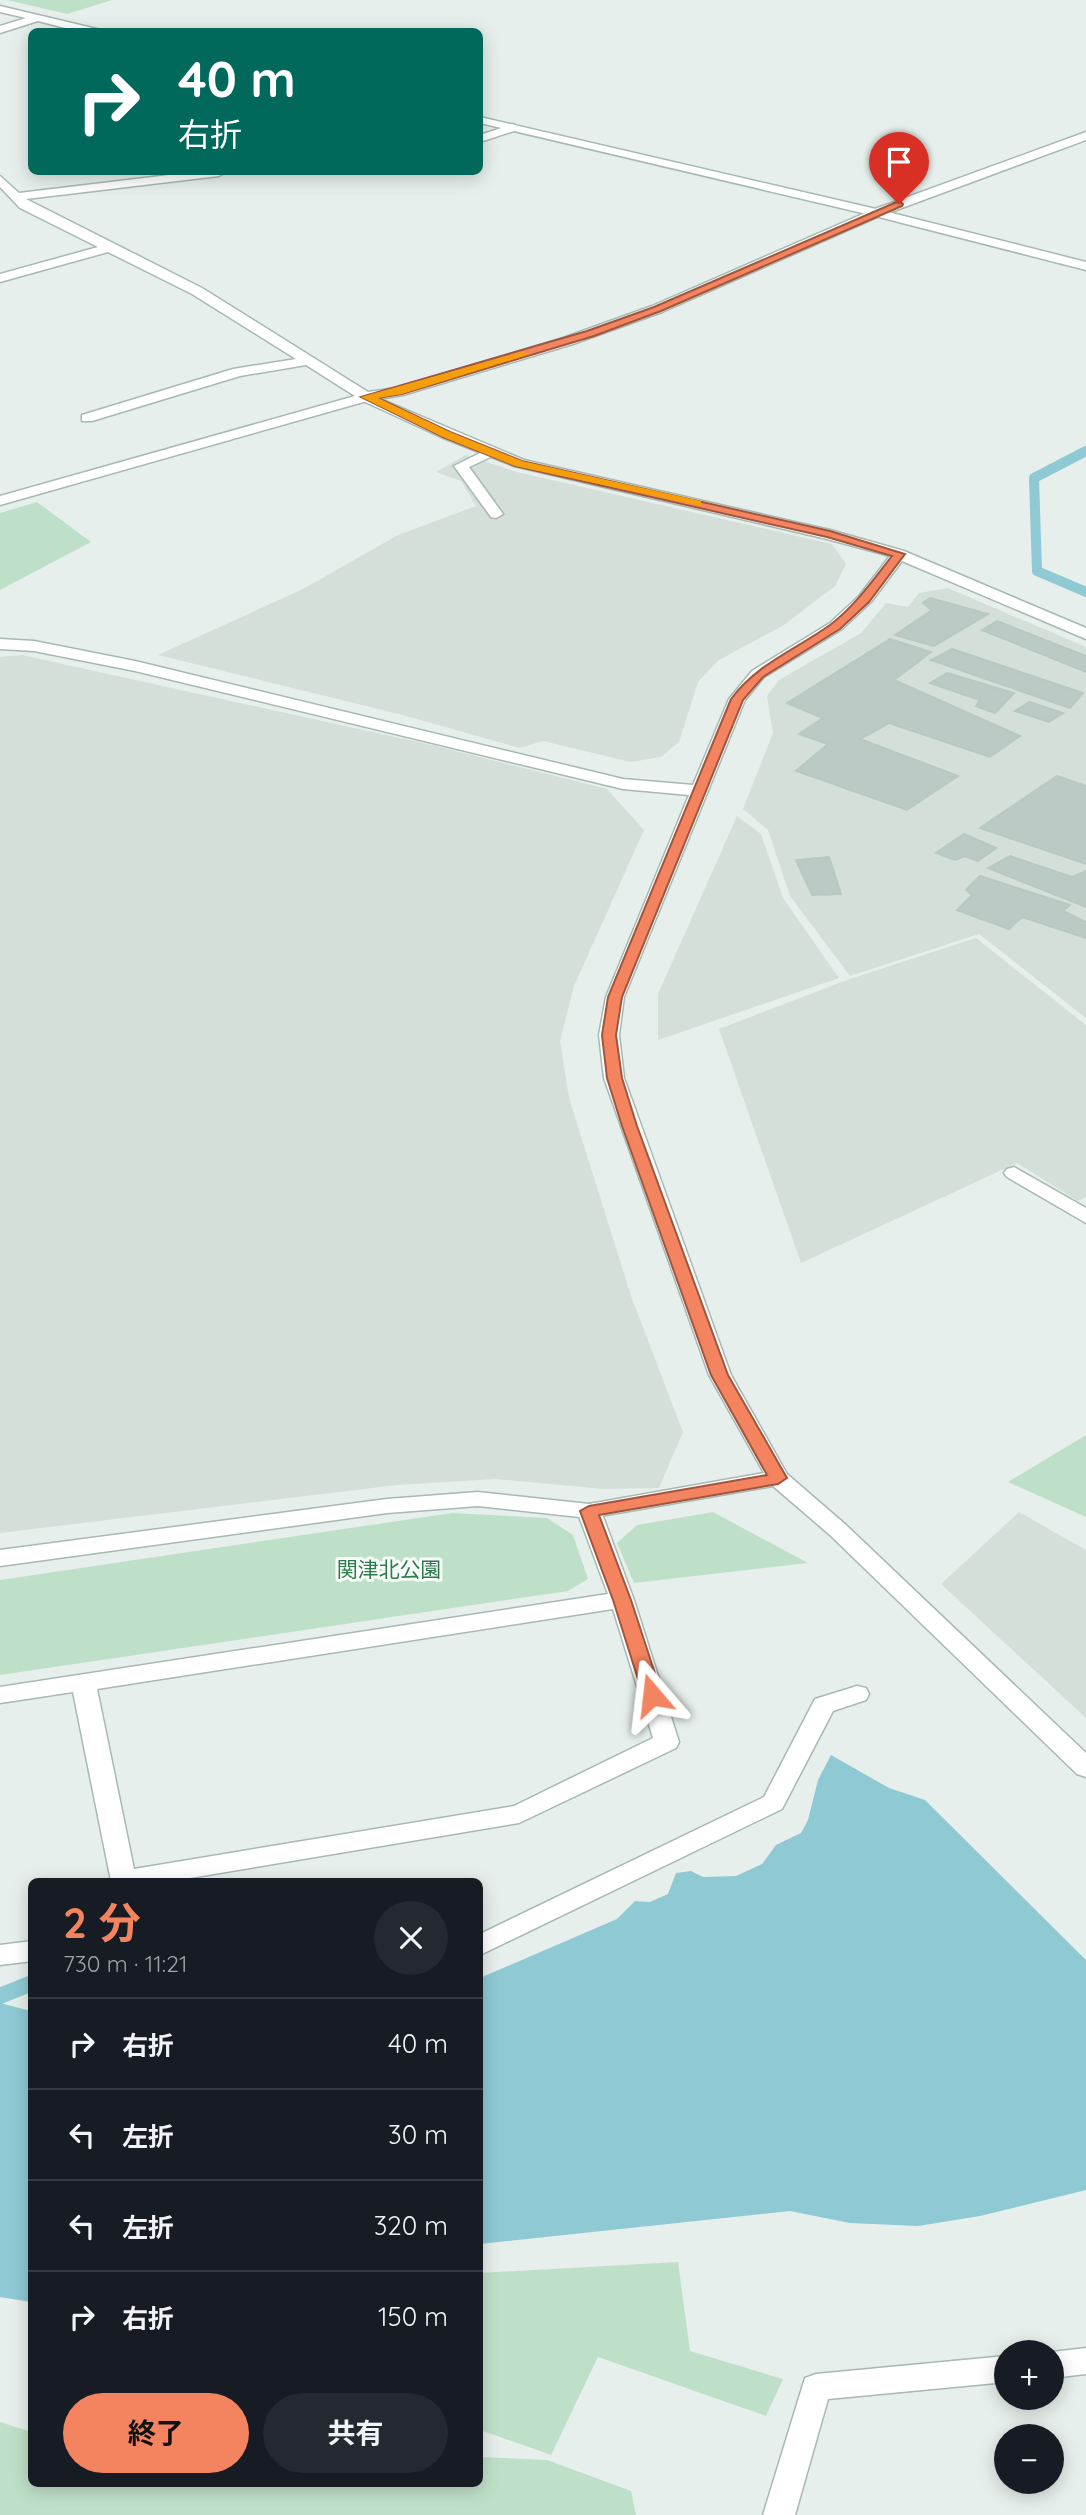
<!DOCTYPE html>
<html lang="ja">
<meta charset="utf-8">
<style>
body{margin:0;font-family:Quicksand,"Noto Sans JP",sans-serif;background:#242831;color:#f1f3f6;height:100vh;display:flex;flex-direction:column;font-size:26px;white-space:nowrap}
*{box-sizing:border-box;margin:0}
p{font-size:23px;color:#9ea1a6}
.icon{flex:none;width:38px;height:38px;fill:none;stroke:currentColor;stroke-width:2;stroke-linecap:round;stroke-linejoin:round}
.map{position:relative;flex:1;overflow:hidden}
.drawer{position:absolute;left:28px;top:1878px;width:455px;height:609px;display:flex;flex-direction:column;background:#171b24;border-radius:10px;box-shadow:0 4px 18px #0003}
.drawer>*{flex:none}
.guide{position:absolute;left:28px;top:28px;width:455px;height:147px;border-radius:10px;box-shadow:0 4px 18px #0003;background:#00695c;color:#fff;overflow:hidden}
.tools{position:absolute;left:994px;top:2340px;display:grid;gap:14px}
.tools a{display:grid;place-items:center;width:70px;height:70px;border-radius:50%;background:#171b24;box-shadow:0 4px 18px #0003;font-size:35px}
.pin{position:absolute;display:grid;place-items:center;width:60px;height:60px;color:#fff;margin:-72px -30px;border-radius:50% 50% 50% 0;rotate:-45deg;box-shadow:0 0 7px #0007}
.pin .icon{rotate:45deg}
.me{position:absolute;width:77px;margin:-38px;rotate:343deg;stroke-linejoin:round;filter:drop-shadow(0 0 5px #0008)}
.turn{display:flex;align-items:center;gap:24px;height:147px;padding:0 35px;font-size:32px}
.turn .icon{width:91px;height:91px;stroke-width:2.5}
.turn b{display:block;font-size:49px;line-height:60px}
.round{display:grid;place-items:center;flex:none;width:74px;height:74px;border-radius:37px;background:#242831}
.headline{display:flex;align-items:center;justify-content:space-between;height:119px;padding:0 35px}
h1{font-size:42px;font-weight:700;line-height:52px;color:#f4845f}
.primary-button{display:flex;gap:14px;margin-top:auto;padding:14px 35px}
.primary-button a{flex:1;height:80px;border-radius:42px;background:#f4845f;color:#111;font-size:28px;font-weight:700;line-height:80px;text-align:center}
.primary-button a+a{background:#242831;color:#f1f3f6}
ul{padding:0;list-style:none}
li{display:flex;align-items:center;gap:21px;height:91px;padding:0 35px;border-top:2px solid #363941}
li div{flex:1}
li b{display:block;font-size:26px}
li em{font-style:normal}
.map>svg:first-child{display:block}
.built{fill:#d4dfda}
.green{fill:#bfe0c8}
.water{fill:#8ec9d4}
.lines{fill:none;stroke-linecap:round;stroke-linejoin:round}
.stream-far1{stroke:#8ec9d4;stroke-width:10}
.stream{stroke:#8ec9d4;stroke-width:16}
.building{fill:#bbcac4;stroke:#b8c9c2;stroke-width:2}
.service-casing{stroke:#a8b8b2;stroke-width:3}
.minor-casing{stroke:#a8b8b2;stroke-width:3}
.tertiary-casing{stroke:#a8b8b2;stroke-width:3}
.service{fill:#fff;fill-rule:evenodd}
.minor{fill:#fff;fill-rule:evenodd}
.tertiary{fill:#fff;fill-rule:evenodd}
.route{fill:#f4845f;stroke:#9f563e;stroke-width:2}
.slow{fill:#f59e0b}
.labels{text-anchor:middle;stroke-width:6;stroke-linejoin:round;paint-order:stroke}
.park-label{font-size:21px;fill:#2d7a4b;stroke:#f7fbf9}
</style>
<div class="map">
<svg width="1086" height="2515" viewBox="0 0 1086 2515">
<rect width="100%" height="100%" fill="#e6efeb"/>
<!-- built -->
<g class="built">
<path d="M 466,455 L 517,472 L 832,544 L 846,564 L 835,586 L 784,625 L 719,660 L 698,682 L 679,742 L 661,757 L 631,762 L 543,741 L 520,748 L 399,714 L 158,655 L 303,589 L 398,535 L 476,506 L 461,481 L 436,472 Z"/>
<path d="M 948,588 L 1086,647 L 1086,1018 L 979,934 L 850,976 L 790,896 L 768,830 L 743,809 L 773,733 L 767,696 L 779,680 L 861,633 L 886,603 L 908,607 L 919,593 Z"/>
<path d="M 22,655 L 436,746 L 607,789 L 644,830 L 574,986 L 560,1041 L 569,1098 L 631,1296 L 683,1432 L 659,1488 L 604,1489 L 496,1479 L 397,1485 L 0,1533 L 0,657 Z"/>
<path d="M 737,816 L 761,834 L 783,898 L 839,978 L 658,1040 L 658,994 Z"/>
<path d="M 976,938 L 1086,1025 L 1086,1197 L 1078,1201 L 1017,1163 L 801,1263 L 719,1029 L 847,980 Z"/>
<path d="M 1019,1512 L 1086,1550 L 1086,1718 L 941,1584 Z"/>
</g>
<!-- green -->
<g class="green">
<path d="M 7,0 L 112,0 L 67,14 Z"/>
<path d="M 37,502 L 91,542 L 0,590 L 0,513 Z"/>
<path d="M 1086,1435 L 1086,1517 L 1008,1482 Z"/>
<path d="M 713,1512 L 808,1563 L 634,1583 L 617,1543 L 637,1525 Z"/>
<path d="M 452,1513 L 547,1518 L 573,1535 L 588,1579 L 568,1591 L 0,1675 L 0,1580 Z"/>
<path d="M 678,2262 L 690,2351 L 783,2379 L 766,2416 L 598,2357 L 551,2455 L 480,2430 L 480,2273 Z"/>
<path d="M 0,2422 L 31,2432 L 32,2483 L 480,2483 L 480,2457 L 547,2460 L 631,2491 L 636,2515 L 0,2515 Z"/>
</g>
<!-- water -->
<g class="water">
<path d="M 831,1755 L 889,1788 L 925,1800 L 1086,1960 L 1086,2190 L 980,2216 L 918,2226 L 850,2223 L 790,2211 L 480,2244 L 480,1978 L 617,1919 L 635,1901 L 650,1902 L 668,1894 L 676,1873 L 691,1871 L 703,1877 L 736,1876 L 762,1864 L 776,1845 L 801,1833 L 808,1820 L 818,1780 Z"/>
<path d="M 0,2003 L 31,2011 L 31,2302 L 0,2297 Z"/>
</g>
<g class="lines">
<!-- stream-far1 -->
<path class="stream-far1" d="M 1086,451 L 1034,478 L 1037,571 L 1086,592"/>
<!-- stream -->
<path class="stream" d="M 0,1996 L 32,1983"/>
</g>
<!-- building -->
<g class="building">
<path d="M 930,598 L 988,614 L 934,646 L 895,635 L 932,610 L 923,603 Z"/>
<path d="M 997,621 L 1086,656 L 1086,672 L 982,630 Z"/>
<path d="M 890,639 L 931,652 L 894,680 L 1020,736 L 990,757 L 889,723 L 860,739 L 958,776 L 907,810 L 796,771 L 828,744 L 799,734 L 823,718 L 787,703 Z"/>
<path d="M 952,649 L 1083,693 L 1070,708 L 931,660 Z"/>
<path d="M 947,673 L 1014,693 L 995,713 L 976,706 L 980,700 L 930,683 Z"/>
<path d="M 1029,702 L 1063,713 L 1049,722 L 1015,711 Z"/>
<path d="M 1057,776 L 1086,786 L 1086,864 L 980,828 Z"/>
<path d="M 964,834 L 996,848 L 978,861 L 965,856 L 955,860 L 936,853 Z"/>
<path d="M 1010,856 L 1072,877 L 1086,871 L 1086,907 L 988,868 Z"/>
<path d="M 829,857 L 841,894 L 812,895 L 796,860 Z"/>
<path d="M 980,876 L 1070,905 L 1063,911 L 1086,922 L 1086,938 L 1022,917 L 1009,929 L 957,910 L 972,895 L 966,890 Z"/>
</g>
<g class="lines">
<!-- service casing -->
<g class="service-casing">
<g id="service">
<path d="M 490,448 L 497,452 L 495,455 L 469,467 L 503,514 L 496,518 L 491,517 L 454,466 Z"/>
<path d="M 857,1686 L 866,1688 L 869,1694 L 866,1700 L 833,1711 L 782,1809 L 480,1955 L 480,1934 L 764,1797 L 815,1699 Z"/>
<path d="M 32,1941 L 32,1961 L 0,1965 L 0,1945 Z"/>
</g>
</g>
<!-- minor casing -->
<g class="minor-casing">
<g id="minor">
<path d="M 513,124 L 519,128 L 517,130 L 480,142 L 480,135 Z"/>
<path d="M 1086,132 L 1086,140 L 880,216 L 662,312 L 573,344 L 403,395 L 367,401 L 0,505 L 0,496 L 355,396 L 306,365 L 240,376 L 92,421 L 82,421 L 82,415 L 233,369 L 296,359 L 192,294 L 108,252 L 0,282 L 0,274 L 98,247 L 20,208 L 0,187 L 0,176 L 19,193 L 194,172 L 225,172 L 219,176 L 26,199 L 202,288 L 368,392 L 396,388 L 563,338 L 652,306 L 872,210 Z"/>
<path d="M 1014,1167 L 1086,1208 L 1086,1223 L 1007,1177 L 1004,1173 L 1007,1169 Z"/>
<path d="M 589,1504 L 597,1506 L 601,1511 L 634,1600 L 679,1742 L 676,1748 L 519,1823 L 172,1881 L 111,1881 L 73,1692 L 0,1703 L 0,1687 L 608,1594 L 577,1511 L 581,1506 ZM 613,1609 L 653,1738 L 514,1806 L 134,1869 L 97,1689 Z"/>
<path d="M 1086,2348 L 1086,2374 L 1052,2378 L 1052,2352 Z"/>
<path d="M 1006,2356 L 1006,2382 L 828,2399 L 795,2515 L 763,2515 L 805,2378 L 816,2374 Z"/>
</g>
</g>
<!-- tertiary casing -->
<g class="tertiary-casing">
<g id="tertiary">
<path d="M 0,6 L 101,30 L 102,32 L 81,32 L 38,21 L 0,33 L 0,26 L 26,18 L 0,12 Z"/>
<path d="M 480,117 L 876,209 L 1086,262 L 1086,270 L 875,216 L 480,123 Z"/>
<path d="M 366,393 L 524,460 L 830,530 L 904,551 L 1086,628 L 1086,639 L 902,561 L 871,602 L 842,629 L 764,677 L 745,700 L 624,997 L 619,1035 L 624,1078 L 731,1375 L 787,1474 L 846,1525 L 1086,1753 L 1086,1777 L 1077,1774 L 830,1535 L 773,1486 L 589,1518 L 478,1506 L 387,1513 L 0,1566 L 0,1550 L 387,1499 L 478,1492 L 589,1504 L 764,1473 L 709,1375 L 604,1078 L 599,1035 L 606,997 L 689,795 L 623,789 L 135,671 L 34,651 L 0,649 L 0,639 L 34,641 L 135,661 L 623,779 L 693,785 L 729,699 L 752,671 L 830,623 L 859,596 L 890,556 L 827,539 L 514,466 L 441,437 L 361,400 L 361,394 Z"/>
</g>
</g>
<!-- service -->
<use href="#service" class="service"/>
<!-- minor -->
<use href="#minor" class="minor"/>
<!-- tertiary -->
<use href="#tertiary" class="tertiary"/>
</g>
<!-- route -->
<path class="route" d="M 899,201 L 903,204 L 902,206 L 661,311 L 594,336 L 402,394 L 378,398 L 450,432 L 522,461 L 830,531 L 905,554 L 869,602 L 840,629 L 763,677 L 743,700 L 622,997 L 616,1035 L 622,1078 L 637,1126 L 728,1375 L 787,1478 L 778,1484 L 599,1515 L 631,1600 L 662,1695 L 659,1699 L 646,1699 L 643,1695 L 613,1600 L 580,1511 L 589,1506 L 767,1475 L 711,1375 L 622,1126 L 607,1078 L 602,1035 L 608,997 L 731,699 C 758,663 795,650 830,625 C 855,606 873,580 892,556 L 827,537 L 515,466 L 443,437 L 361,397 L 587,331 L 654,307 Z"/>
<!-- slow -->
<path class="slow" d="M 522,352 L 530,354 L 402,394 L 378,398 L 450,432 L 522,461 L 701,501 L 701,506 L 515,466 L 443,437 L 361,397 Z"/>
<g class="labels">
<!-- park labels -->
<g class="park-label">
<text x="389" y="1577">関津北公園</text>
</g>
</g>
</svg>
<div class="tools">
<a>+</a>
<a>−</a>
</div>
<div class="pin" style="left:899px;top:204px;background:#d93025"><svg class="icon" aria-label="arrive" viewBox="0 0 24 24"><path d="M6 21V4h12l-3 4 3 4H6"/></svg></div>
<svg class="me" style="left:652px;top:1695px" viewBox="-20 -20 40 40"><path d="M0-17L14 15 0 8-14 15z" fill="#f4845f" stroke="#fff" stroke-width="4"/></svg>
<div class="guide">
<div class="turn"><svg class="icon" aria-label="right" viewBox="0 0 24 24"><path d="M7 20v-9h11M14 6l5 5-5 5"/></svg><div><b>40 m</b>右折</div></div>
</div>
<section class="drawer">
<div class="headline"><div><h1>2 分</h1><p>730 m · 11:21</p></div><a class="round"><svg class="icon" aria-label="close" viewBox="0 0 24 24"><path d="M6 6l12 12M18 6L6 18"/></svg></a></div>
<ul>
<li><svg class="icon" aria-label="right" viewBox="0 0 24 24"><path d="M7 20v-9h11M14 6l5 5-5 5"/></svg><div><b>右折</b></div><em>40 m</em></li>
<li><svg class="icon" aria-label="left" viewBox="0 0 24 24"><path d="M17 20v-9H6M10 6l-5 5 5 5"/></svg><div><b>左折</b></div><em>30 m</em></li>
<li><svg class="icon" aria-label="left" viewBox="0 0 24 24"><path d="M17 20v-9H6M10 6l-5 5 5 5"/></svg><div><b>左折</b></div><em>320 m</em></li>
<li><svg class="icon" aria-label="right" viewBox="0 0 24 24"><path d="M7 20v-9h11M14 6l5 5-5 5"/></svg><div><b>右折</b></div><em>150 m</em></li>
</ul>
<div class="primary-button"><a>終了</a><a>共有</a></div>
</section>
</div>
